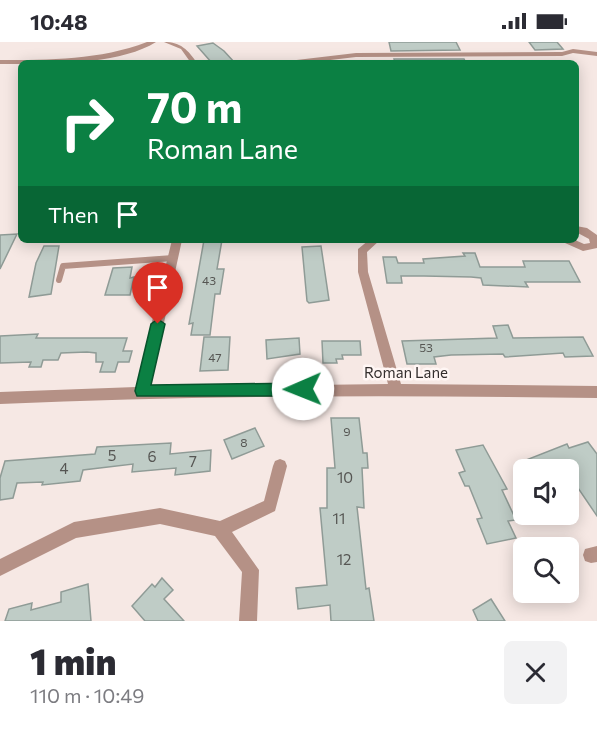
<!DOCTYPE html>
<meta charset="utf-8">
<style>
body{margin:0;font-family:Commissioner,sans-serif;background:#f2f2f3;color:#2b2b33;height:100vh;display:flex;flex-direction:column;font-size:22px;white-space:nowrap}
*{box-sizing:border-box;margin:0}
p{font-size:20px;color:#7c7c81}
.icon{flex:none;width:33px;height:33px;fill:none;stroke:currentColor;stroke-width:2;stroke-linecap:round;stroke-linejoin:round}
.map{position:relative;height:579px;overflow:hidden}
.sheet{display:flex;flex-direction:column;background:#fff;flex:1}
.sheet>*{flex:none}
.top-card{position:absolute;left:18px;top:18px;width:561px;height:183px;border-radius:9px;box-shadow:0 3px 15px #0003;background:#0b8043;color:#fff;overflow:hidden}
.buttons{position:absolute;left:513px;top:417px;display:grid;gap:12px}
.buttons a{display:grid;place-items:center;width:66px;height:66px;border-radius:9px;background:#fff;box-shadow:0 3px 15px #0003;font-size:30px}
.pin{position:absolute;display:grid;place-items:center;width:51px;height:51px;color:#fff;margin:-62px -26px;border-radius:50% 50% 50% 0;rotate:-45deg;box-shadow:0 0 6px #0007}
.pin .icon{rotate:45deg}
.me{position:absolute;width:66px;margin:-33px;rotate:269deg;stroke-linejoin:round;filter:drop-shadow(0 0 4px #0008)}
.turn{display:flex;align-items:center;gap:21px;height:126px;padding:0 30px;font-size:27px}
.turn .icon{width:78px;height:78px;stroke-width:2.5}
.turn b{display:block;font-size:42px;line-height:51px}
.then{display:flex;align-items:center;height:57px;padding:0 30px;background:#0003;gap:12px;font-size:22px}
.round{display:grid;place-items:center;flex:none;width:63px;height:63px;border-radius:9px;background:#f2f2f3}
.head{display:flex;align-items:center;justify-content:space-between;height:102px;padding:0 30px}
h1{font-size:36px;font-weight:800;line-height:45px}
.status{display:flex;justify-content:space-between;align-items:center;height:42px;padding:0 30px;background:#fff;direction:ltr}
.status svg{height:16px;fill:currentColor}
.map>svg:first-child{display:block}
.building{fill:#bfccc6;stroke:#8f9b96;stroke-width:1.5}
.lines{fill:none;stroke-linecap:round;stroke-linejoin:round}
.lane{stroke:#b59186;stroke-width:6}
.street{fill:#b59186;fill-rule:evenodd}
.route{fill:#0b8043;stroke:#07532c;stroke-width:1.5}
.labels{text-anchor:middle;stroke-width:5;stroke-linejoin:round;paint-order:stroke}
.number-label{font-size:12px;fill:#565653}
.street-label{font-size:15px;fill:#332e2d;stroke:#fff6f4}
.near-number-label{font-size:15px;fill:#565653}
</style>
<div class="status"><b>10:48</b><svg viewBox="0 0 49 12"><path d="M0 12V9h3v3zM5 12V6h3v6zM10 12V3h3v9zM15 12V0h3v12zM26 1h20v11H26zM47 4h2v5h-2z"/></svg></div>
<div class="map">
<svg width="597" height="579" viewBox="0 0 597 579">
<rect width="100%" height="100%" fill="#f6e8e4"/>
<!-- building -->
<g class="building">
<path d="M 389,0 L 456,0 L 460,8 L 391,9 Z"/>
<path d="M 529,0 L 557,0 L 563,7 L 535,8 Z"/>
<path d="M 213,1 L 224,9 L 235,21 L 212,21 L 197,4 Z"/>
<path d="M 394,17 L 464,17 L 466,21 L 395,21 Z"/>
<path d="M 17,192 L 0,227 L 0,193 Z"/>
<path d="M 204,198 L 222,198 L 217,227 L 224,227 L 220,252 L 215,252 L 210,293 L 191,293 L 193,281 L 189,282 Z"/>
<path d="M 44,204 L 59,204 L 51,252 L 29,255 L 36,221 Z"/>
<path d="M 321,204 L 329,258 L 309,261 L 307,259 L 302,205 Z"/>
<path d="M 463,211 L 475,211 L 480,225 L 525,225 L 523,219 L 569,219 L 580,240 L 525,240 L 528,245 L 483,243 L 481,236 L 471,235 L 424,234 L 401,234 L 402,241 L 387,241 L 383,215 L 396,215 L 398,221 L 424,221 L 423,217 L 465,214 Z"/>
<path d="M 132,225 L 130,236 L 134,235 L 130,253 L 105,253 L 113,226 Z"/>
<path d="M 508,283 L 513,296 L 583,295 L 593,314 L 565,315 L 563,311 L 505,315 L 503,312 L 451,313 L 434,315 L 436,322 L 407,322 L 402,299 L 497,296 L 493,284 Z"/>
<path d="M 38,292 L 36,296 L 127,296 L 123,309 L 132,309 L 129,320 L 118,320 L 115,330 L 100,330 L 103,320 L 96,320 L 96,311 L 87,310 L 61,311 L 58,318 L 43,318 L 41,325 L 29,325 L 31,320 L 0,321 L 0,294 Z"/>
<path d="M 204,295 L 230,295 L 228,328 L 200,329 Z"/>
<path d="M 299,296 L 300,312 L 267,317 L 266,298 Z"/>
<path d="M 322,299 L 360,299 L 361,313 L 342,313 L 343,317 L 336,317 L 337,321 L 323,321 Z"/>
<path d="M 331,376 L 359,376 L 363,411 L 367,411 L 368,426 L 362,426 L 364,466 L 357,465 L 366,547 L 369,546 L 374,579 L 331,579 L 330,563 L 298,567 L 296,546 L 327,543 L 320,466 L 327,466 L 327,426 L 335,426 Z"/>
<path d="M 255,386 L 264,404 L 232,417 L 224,398 Z"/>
<path d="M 588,400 L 597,412 L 597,474 L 572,437 L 568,438 L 568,428 L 533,428 L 526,418 L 567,402 L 569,406 Z"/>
<path d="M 171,401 L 170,412 L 211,408 L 210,429 L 175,433 L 176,426 L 132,430 L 133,422 L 83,428 L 80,439 L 42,443 L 43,440 L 17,441 L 13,456 L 0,458 L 0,436 L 5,419 L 95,412 L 97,405 Z"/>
<path d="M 483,403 L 507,447 L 502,448 L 516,478 L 508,479 L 516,496 L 487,502 L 477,477 L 482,476 L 469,444 L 465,444 L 459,431 L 465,429 L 456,408 Z"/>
<path d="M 162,536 L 173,548 L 164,557 L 184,579 L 145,579 L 132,564 L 152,542 L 155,545 Z"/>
<path d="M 88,542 L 91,579 L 5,579 L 9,567 L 32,561 L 31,568 L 61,560 L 61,550 Z"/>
<path d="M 491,557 L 505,579 L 478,579 L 473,568 Z"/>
</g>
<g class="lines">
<!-- lane -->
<path class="lane" d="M 59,238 L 63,224 L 173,216"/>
<!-- street -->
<g class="street">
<path d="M 147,0 L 156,0 C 118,24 43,22 0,22 L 0,18 C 50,18 100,18 147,0 Z"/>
<path d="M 164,0 C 181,0 188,8 197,21 L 191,21 L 181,7 Z"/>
<path d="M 573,7 L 597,10 L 597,14 L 573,11 L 562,14 L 356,15 L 305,21 L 285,21 L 288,19 L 356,11 L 562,10 Z"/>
<path d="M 576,184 L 587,186 L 597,193 L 597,206 L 583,209 L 565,201 L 503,201 L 498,198 L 575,198 L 584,202 L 590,201 L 589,197 L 576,190 Z"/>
<path d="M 172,198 L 182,198 L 150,345 L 388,342 L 358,230 L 358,207 L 369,198 L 380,198 L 367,210 L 368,230 L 401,342 L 597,344 L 597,356 C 398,353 199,353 0,362 L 0,350 L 136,345 Z"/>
<path d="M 280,417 L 285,419 L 287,424 L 275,469 L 232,490 L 259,528 L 257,579 L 239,579 L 242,530 L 215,494 L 160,482 L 76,496 L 0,534 L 0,517 L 74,480 L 160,466 L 220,479 L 264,459 L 273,424 L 275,419 Z"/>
<path d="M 597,504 L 597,520 L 591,521 L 585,519 L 583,513 L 585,507 Z"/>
</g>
</g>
<!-- route -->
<path class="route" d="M 158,277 L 165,282 L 151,343 L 303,341 L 311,347 L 303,354 L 137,354 L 135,349 L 151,282 Z"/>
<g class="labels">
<!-- number labels -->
<g class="number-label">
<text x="209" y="243">43</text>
<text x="426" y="310">53</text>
<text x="215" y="320">47</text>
<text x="347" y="394">9</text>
<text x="244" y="405">8</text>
</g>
<!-- street labels -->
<g class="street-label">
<text x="406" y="336">Roman Lane</text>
</g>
<!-- near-number labels -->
<g class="near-number-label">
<text x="112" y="419">5</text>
<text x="152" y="420">6</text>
<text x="193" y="425">7</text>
<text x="64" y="432">4</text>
<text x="345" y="441">10</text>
<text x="339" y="482">11</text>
<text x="344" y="523">12</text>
</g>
</g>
</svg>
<div class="buttons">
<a><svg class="icon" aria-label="sound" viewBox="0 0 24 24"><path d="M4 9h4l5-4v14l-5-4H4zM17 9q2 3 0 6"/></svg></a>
<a><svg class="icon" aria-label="search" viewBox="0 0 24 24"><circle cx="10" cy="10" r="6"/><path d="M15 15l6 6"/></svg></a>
</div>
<div class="pin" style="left:158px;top:282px;background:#d93025"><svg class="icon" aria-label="arrive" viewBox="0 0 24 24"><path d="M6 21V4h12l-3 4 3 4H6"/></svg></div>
<svg class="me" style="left:303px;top:347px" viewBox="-20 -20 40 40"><circle r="19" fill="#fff"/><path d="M0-13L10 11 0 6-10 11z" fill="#0b8043"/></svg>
<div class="top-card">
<div class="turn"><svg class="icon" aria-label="right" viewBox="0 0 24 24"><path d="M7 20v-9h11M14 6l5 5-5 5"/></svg><div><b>70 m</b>Roman Lane</div></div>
<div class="then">Then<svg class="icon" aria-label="arrive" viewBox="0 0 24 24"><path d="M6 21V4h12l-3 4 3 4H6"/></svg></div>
</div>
</div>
<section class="sheet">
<div class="head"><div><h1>1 min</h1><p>110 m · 10:49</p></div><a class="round"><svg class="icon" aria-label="close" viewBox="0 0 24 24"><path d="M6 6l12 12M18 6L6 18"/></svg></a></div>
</section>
